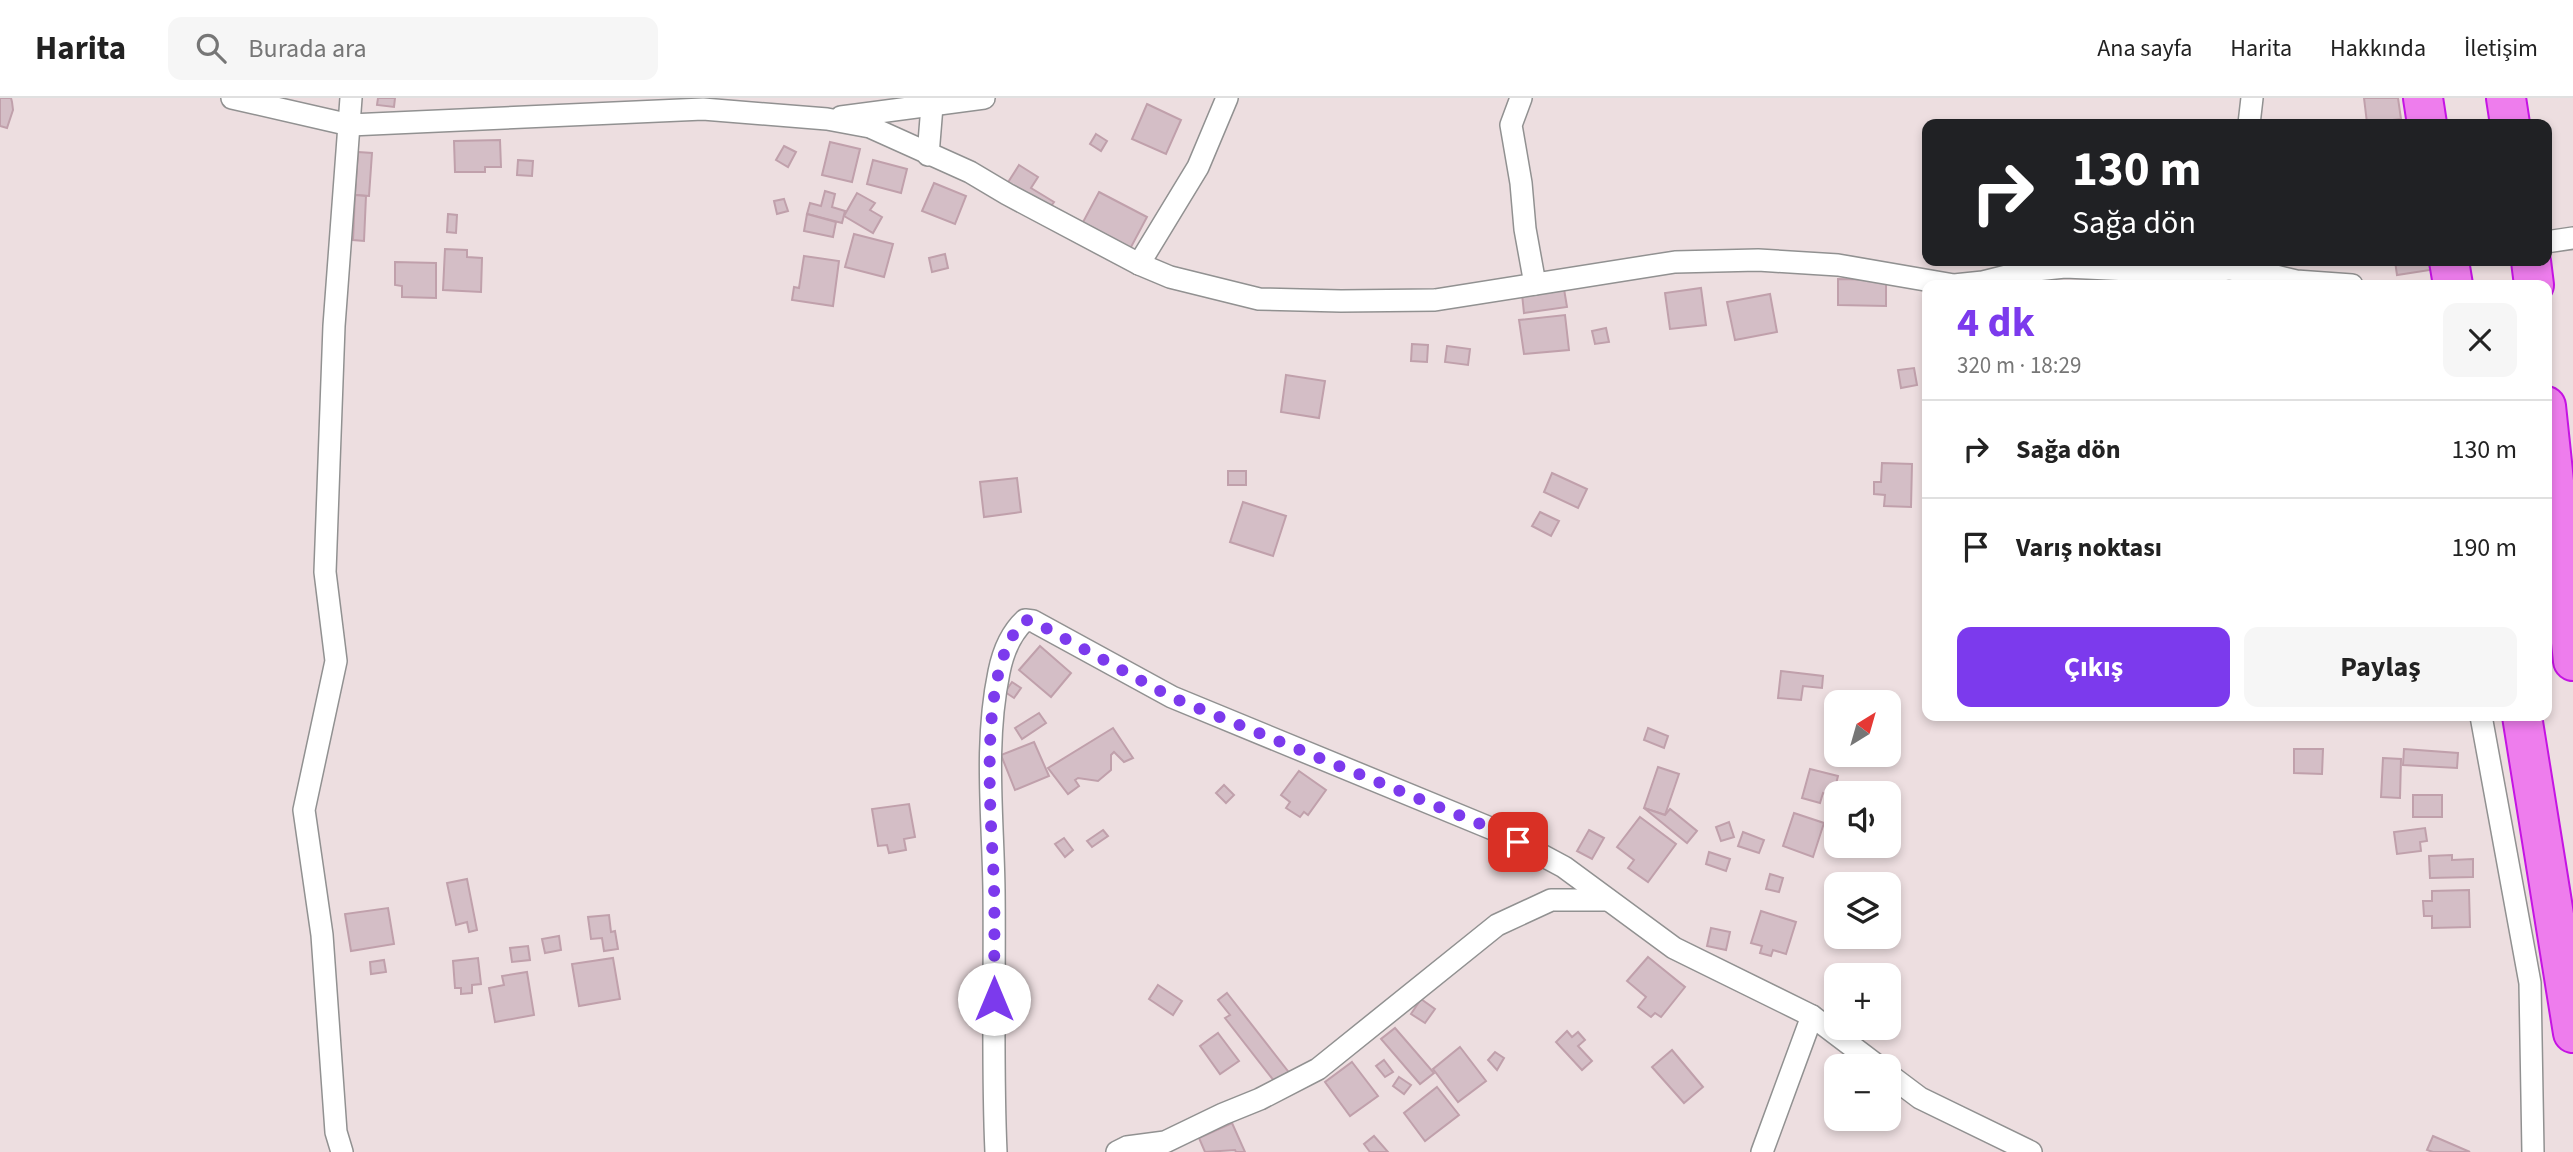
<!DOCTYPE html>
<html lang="tr">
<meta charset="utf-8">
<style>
body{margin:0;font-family:"Source Sans 3",sans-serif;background:#f6f6f6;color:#222;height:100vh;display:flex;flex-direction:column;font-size:26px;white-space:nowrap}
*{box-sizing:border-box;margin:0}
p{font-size:23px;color:#767676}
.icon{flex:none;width:38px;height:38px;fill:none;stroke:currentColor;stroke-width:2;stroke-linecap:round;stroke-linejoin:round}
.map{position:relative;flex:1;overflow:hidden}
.details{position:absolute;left:1922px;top:182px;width:630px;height:441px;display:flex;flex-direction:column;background:#fff;border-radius:14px;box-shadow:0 4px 10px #0003}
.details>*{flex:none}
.guide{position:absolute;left:1922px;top:21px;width:630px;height:147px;border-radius:14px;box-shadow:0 4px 10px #0003;background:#202124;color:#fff;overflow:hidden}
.needle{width:46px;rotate:37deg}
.buttons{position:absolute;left:1824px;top:592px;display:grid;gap:14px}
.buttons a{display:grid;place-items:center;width:77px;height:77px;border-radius:14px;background:#fff;box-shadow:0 4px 10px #0003;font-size:35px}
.pin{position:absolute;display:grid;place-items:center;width:60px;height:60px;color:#fff;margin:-30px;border-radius:14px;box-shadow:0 4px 10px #0006}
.me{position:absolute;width:77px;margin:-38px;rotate:0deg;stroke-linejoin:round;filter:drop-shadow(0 0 5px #0008)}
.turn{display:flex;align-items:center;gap:24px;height:147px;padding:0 35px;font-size:32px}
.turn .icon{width:91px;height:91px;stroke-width:2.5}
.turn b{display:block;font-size:49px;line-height:60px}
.round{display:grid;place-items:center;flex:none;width:74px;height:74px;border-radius:14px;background:#f6f6f6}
.head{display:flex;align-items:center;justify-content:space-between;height:119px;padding:0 35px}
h1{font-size:42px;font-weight:700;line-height:52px;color:#7c3aed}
.action{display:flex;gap:14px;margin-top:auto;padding:14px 35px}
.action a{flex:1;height:80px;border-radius:14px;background:#7c3aed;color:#fff;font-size:28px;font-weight:700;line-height:80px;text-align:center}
.action a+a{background:#f6f6f6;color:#222}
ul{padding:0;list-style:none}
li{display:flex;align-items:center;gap:21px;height:98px;padding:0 35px;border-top:2px solid #e0e0e0}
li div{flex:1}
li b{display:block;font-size:26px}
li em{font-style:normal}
header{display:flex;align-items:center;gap:42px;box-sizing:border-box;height:98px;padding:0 35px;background:#fff;border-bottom:2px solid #e0e0e0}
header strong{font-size:33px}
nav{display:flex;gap:38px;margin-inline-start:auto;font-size:24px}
.search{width:490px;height:63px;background:#f6f6f6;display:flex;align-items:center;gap:18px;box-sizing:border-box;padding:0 24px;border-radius:14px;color:#767676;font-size:26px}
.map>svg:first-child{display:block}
.building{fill:#d4bec6;stroke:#c0a0ab;stroke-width:2}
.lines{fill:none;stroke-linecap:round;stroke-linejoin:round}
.street-casing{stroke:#919191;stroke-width:24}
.highway-casing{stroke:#c514e3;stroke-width:42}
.street{stroke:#fff;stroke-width:21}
.highway{stroke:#ee7ded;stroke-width:38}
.route{stroke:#7c3aed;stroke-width:12;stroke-dasharray:0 21.6}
</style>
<header>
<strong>Harita</strong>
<div class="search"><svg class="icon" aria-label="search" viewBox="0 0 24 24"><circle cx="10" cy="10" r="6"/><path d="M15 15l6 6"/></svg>Burada ara</div>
<nav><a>Ana sayfa</a><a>Harita</a><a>Hakkında</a><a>İletişim</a></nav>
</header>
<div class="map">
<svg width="2573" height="1054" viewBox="0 0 2573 1054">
<rect width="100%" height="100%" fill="#eddee0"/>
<!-- building -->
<g class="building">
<path d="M 0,0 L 11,0 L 12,4 L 13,12 L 7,30 L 0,28 Z"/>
<path d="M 378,0 L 395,0 L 394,9 L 377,7 Z"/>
<path d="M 2364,0 L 2398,0 L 2401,21 L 2367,25 Z"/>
<path d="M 1147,6 L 1181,22 L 1166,56 L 1132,41 Z"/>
<path d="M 1096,36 L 1107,43 L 1101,53 L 1090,46 Z"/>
<path d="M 500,42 L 501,69 L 485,69 L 485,74 L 455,74 L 454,43 Z"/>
<path d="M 830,44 L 860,51 L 852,84 L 822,77 Z"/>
<path d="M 784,48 L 796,54 L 788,69 L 776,62 Z"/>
<path d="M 358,54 L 372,55 L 369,98 L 355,97 Z"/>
<path d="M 518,62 L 533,63 L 532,78 L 517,77 Z"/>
<path d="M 873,62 L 907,71 L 901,95 L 867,86 Z"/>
<path d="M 1019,67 L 1038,79 L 1031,90 L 1054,104 L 1049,111 L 1007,86 Z"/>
<path d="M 934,85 L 966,98 L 955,126 L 922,113 Z"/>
<path d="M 825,93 L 835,96 L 832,109 L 845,113 L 842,125 L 807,116 L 810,105 L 821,108 Z"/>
<path d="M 1099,94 L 1147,119 L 1130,151 L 1082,126 Z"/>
<path d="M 857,95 L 875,105 L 870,112 L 882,119 L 873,135 L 844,118 Z"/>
<path d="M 355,97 L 366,98 L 364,143 L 353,142 Z"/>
<path d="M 784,101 L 788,113 L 777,116 L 774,103 Z"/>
<path d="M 448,116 L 457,117 L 456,135 L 447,134 Z"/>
<path d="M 807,116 L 836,124 L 833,139 L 804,133 Z"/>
<path d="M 854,136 L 893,146 L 884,179 L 845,169 Z"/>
<path d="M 445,151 L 467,152 L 467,159 L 482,160 L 481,194 L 443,192 Z"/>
<path d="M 945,156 L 948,170 L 932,174 L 929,160 Z"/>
<path d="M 804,158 L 839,163 L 833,208 L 792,202 L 794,189 L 799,190 Z"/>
<path d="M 2395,163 L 2429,163 L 2430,172 L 2397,177 Z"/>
<path d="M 395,164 L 436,165 L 436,200 L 402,199 L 402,188 L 395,187 Z"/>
<path d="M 1838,181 L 1886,182 L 1886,208 L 1838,207 Z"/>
<path d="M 2124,182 L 2125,187 L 2093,187 L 2093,184 Z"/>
<path d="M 1701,190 L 1706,227 L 1670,231 L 1665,195 Z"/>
<path d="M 1564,191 L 1567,209 L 1524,215 L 1522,196 Z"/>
<path d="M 1770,196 L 1777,234 L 1735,242 L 1727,204 Z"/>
<path d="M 1565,217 L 1569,252 L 1524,256 L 1519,222 Z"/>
<path d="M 1606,230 L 1609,244 L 1595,246 L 1592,233 Z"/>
<path d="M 1412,246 L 1428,247 L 1427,264 L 1411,263 Z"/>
<path d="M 1447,248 L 1470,251 L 1468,267 L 1445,264 Z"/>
<path d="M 1914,270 L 1917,287 L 1901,290 L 1898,272 Z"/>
<path d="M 1286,277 L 1325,283 L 1319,320 L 1281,314 Z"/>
<path d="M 1882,365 L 1912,366 L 1911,409 L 1884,408 L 1885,397 L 1874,396 L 1874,384 L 1881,384 Z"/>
<rect x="1228" y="373" width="18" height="14"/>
<path d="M 1552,375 L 1587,391 L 1578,410 L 1544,394 Z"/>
<path d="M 1017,380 L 1021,414 L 984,419 L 980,384 Z"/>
<path d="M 1243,404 L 1286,418 L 1273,458 L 1230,444 Z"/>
<path d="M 1540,414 L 1559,423 L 1551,438 L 1532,428 Z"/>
<path d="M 1040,548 L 1071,575 L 1051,599 L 1019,572 Z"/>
<path d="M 1781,573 L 1823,578 L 1822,590 L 1803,588 L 1801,602 L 1778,600 Z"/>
<path d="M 1012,584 L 1021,590 L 1014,600 L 1005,594 Z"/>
<path d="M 1039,615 L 1046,625 L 1022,641 L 1015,630 Z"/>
<path d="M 1113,630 L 1133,660 L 1124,664 L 1114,654 L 1111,657 L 1111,672 L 1098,683 L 1078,680 L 1075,682 L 1079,688 L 1068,696 L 1048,670 Z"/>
<path d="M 1648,630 L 1668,638 L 1664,650 L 1644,642 Z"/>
<path d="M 1034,644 L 1049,678 L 1015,692 L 1001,657 Z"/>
<path d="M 2294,651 L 2323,651 L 2322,676 L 2294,675 Z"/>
<path d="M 2404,651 L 2458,655 L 2457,670 L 2403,667 Z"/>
<path d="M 2383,660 L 2401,661 L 2400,700 L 2381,699 Z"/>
<path d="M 1658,669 L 1679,676 L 1665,717 L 1644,710 Z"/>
<path d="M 1810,671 L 1838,678 L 1833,698 L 1823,695 L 1820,705 L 1802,700 Z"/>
<path d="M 1299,673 L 1326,692 L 1308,717 L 1304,714 L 1300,719 L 1286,710 L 1290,704 L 1281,697 Z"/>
<path d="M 1224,687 L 1234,697 L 1226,705 L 1216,695 Z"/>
<rect x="2413" y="697" width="29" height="22"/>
<path d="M 909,706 L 915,739 L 904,741 L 906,752 L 889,755 L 887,747 L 878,748 L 872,711 Z"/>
<path d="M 1644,710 L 1665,717 L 1670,711 L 1697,733 L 1687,745 Z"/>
<path d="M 1794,715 L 1824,725 L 1813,759 L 1783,748 Z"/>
<path d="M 1640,719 L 1676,746 L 1648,784 L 1628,770 L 1634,762 L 1617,749 Z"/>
<path d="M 1729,724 L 1734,739 L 1721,743 L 1716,729 Z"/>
<path d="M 2425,730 L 2427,743 L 2420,744 L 2421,753 L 2397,756 L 2394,734 Z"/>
<path d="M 1103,732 L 1108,738 L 1092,749 L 1087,743 Z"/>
<path d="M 1589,732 L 1604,740 L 1592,761 L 1577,753 Z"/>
<path d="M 1743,734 L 1764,742 L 1759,755 L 1738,748 Z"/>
<path d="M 1064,740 L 1073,752 L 1065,759 L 1055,746 Z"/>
<path d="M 1709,754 L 1730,761 L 1726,773 L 1706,766 Z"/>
<path d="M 2452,757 L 2452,762 L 2473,761 L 2473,779 L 2430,780 L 2429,758 Z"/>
<path d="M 1770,776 L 1783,780 L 1779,794 L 1766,791 Z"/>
<path d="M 467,781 L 477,832 L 469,834 L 467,824 L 456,827 L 447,785 Z"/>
<path d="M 2469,792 L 2470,829 L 2432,830 L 2432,818 L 2424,818 L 2423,803 L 2432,803 L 2432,793 Z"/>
<path d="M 388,810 L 394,846 L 351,853 L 345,816 Z"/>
<path d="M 1761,813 L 1796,824 L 1786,856 L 1773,852 L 1771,858 L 1760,855 L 1762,848 L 1751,845 Z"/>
<path d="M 609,817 L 611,834 L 615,833 L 618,851 L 604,853 L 602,840 L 591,841 L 588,819 Z"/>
<path d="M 1711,830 L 1730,834 L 1726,852 L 1707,848 Z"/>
<path d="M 559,838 L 561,852 L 545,855 L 542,841 Z"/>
<path d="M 528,848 L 530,862 L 512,864 L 510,850 Z"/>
<path d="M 1648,859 L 1685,889 L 1661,919 L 1655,915 L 1651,919 L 1638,909 L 1646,899 L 1627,883 Z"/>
<path d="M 478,860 L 481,886 L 472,887 L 472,895 L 461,896 L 461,890 L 455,890 L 453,863 Z"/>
<path d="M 613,860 L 620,901 L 579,908 L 572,866 Z"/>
<path d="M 384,862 L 386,874 L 371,876 L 370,864 Z"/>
<path d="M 527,874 L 534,917 L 495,924 L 489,890 L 504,887 L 502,878 Z"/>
<path d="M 1158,887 L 1182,903 L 1173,917 L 1149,901 Z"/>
<path d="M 1227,895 L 1291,977 L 1278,988 L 1225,920 L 1230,917 L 1218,902 Z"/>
<path d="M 1421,901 L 1435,911 L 1425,925 L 1411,916 Z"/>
<path d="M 1395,930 L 1434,975 L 1420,986 L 1381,941 Z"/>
<path d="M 1567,933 L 1572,939 L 1578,934 L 1585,942 L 1578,948 L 1592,963 L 1582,972 L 1556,944 Z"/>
<path d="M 1218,935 L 1239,963 L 1220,976 L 1200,948 Z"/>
<path d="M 1460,949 L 1486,983 L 1458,1004 L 1433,971 Z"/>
<path d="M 1672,952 L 1703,989 L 1684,1005 L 1652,969 Z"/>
<path d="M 1495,954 L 1504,960 L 1497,972 L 1488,962 Z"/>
<path d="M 1384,962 L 1393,974 L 1385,979 L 1376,968 Z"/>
<path d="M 1352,964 L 1378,998 L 1350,1018 L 1325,984 Z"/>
<path d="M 1399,979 L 1411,987 L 1404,996 L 1393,988 Z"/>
<path d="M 1437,989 L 1459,1017 L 1425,1043 L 1404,1015 Z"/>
<path d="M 1232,1025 L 1245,1054 L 1236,1054 L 1235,1052 L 1205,1054 L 1199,1040 Z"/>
<path d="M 1374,1038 L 1388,1054 L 1370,1054 L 1364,1046 Z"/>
<path d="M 2433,1038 L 2470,1054 L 2433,1054 L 2427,1052 Z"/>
</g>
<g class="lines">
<!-- street casing -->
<g class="street-casing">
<g id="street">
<path d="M 232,0 L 350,27 L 703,11 L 827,21 L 870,29 L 970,74 L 1007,96 L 1139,166"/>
<path d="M 1227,0 L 1198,69 L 1139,166 L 1170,179 L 1259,201 L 1341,203 L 1435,202 L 1675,164 L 1758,162 L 1838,167 L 1954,187 L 1983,184 L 2027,173 L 2065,169 L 2196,175 L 2229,171 L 2263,175 L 2296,183 L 2352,187"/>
<path d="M 1521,0 L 1511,27 L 1521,85 L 1525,131 L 1535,186"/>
<path d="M 841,19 L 984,0"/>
<path d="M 2249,26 L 2252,0"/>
<path d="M 928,57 L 932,8"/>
<path d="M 2546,144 L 2573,140"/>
<path d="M 2481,618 L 2530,885 L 2533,1054"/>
<path d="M 1888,976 L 1920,1000 L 2031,1054"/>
<path d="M 342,1054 L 336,1034 L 322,837 L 304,712 L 336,563 L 325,474 L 334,228 L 351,0"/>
<path d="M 996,1054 C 992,967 995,880 994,792 C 993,719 984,646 999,574 C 1003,554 1010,536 1025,522 L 1033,523 L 1172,599 L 1495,732 L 1564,769 L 1674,850 L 1812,918 L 1878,968"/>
<path d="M 1117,1054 L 1127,1049 L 1165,1044 L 1223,1016 L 1260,1001 L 1318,971 L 1497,827 L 1551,802 L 1608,802"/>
<path d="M 1762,1054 L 1812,918"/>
</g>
</g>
<!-- highway casing -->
<g class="highway-casing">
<g id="highway">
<path d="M 2423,0 L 2427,26"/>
<path d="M 2506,0 L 2510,26"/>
<path d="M 2449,163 L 2453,187"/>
<path d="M 2531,163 L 2534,187"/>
<path d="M 2546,308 L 2573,563"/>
<path d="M 2522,618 L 2573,935"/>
</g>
</g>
<!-- street -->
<use href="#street" class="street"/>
<!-- highway -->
<use href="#highway" class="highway"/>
</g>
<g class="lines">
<!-- route -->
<path class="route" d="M 994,901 C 994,863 995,826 994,788 C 992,724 975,568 1025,522 L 1033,523 L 1171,599 L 1495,732 L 1518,744"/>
</g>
</svg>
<div class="buttons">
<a><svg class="needle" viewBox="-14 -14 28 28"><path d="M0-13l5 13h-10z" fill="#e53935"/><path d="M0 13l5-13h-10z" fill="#767676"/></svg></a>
<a><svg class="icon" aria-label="sound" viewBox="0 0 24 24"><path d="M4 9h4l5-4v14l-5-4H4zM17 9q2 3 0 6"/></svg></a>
<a><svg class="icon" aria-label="layers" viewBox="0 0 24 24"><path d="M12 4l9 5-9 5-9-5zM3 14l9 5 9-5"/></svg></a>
<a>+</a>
<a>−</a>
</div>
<div class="pin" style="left:1518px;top:744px;background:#d93025"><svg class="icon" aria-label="arrive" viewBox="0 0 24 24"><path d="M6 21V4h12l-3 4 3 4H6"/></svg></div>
<svg class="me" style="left:994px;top:901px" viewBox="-20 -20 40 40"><circle r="19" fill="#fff"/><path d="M0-13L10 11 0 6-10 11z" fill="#7c3aed"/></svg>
<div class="guide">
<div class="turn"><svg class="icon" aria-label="right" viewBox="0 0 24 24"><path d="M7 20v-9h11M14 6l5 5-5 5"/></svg><div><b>130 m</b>Sağa dön</div></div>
</div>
<section class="details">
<div class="head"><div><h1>4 dk</h1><p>320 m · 18:29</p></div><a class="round"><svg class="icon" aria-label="close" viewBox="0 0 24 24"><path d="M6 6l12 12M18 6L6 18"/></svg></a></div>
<ul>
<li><svg class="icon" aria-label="right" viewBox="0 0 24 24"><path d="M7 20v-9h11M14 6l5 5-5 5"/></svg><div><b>Sağa dön</b></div><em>130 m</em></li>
<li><svg class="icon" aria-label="arrive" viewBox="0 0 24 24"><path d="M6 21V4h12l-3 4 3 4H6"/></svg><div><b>Varış noktası</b></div><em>190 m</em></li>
</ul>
<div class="action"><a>Çıkış</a><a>Paylaş</a></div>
</section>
</div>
